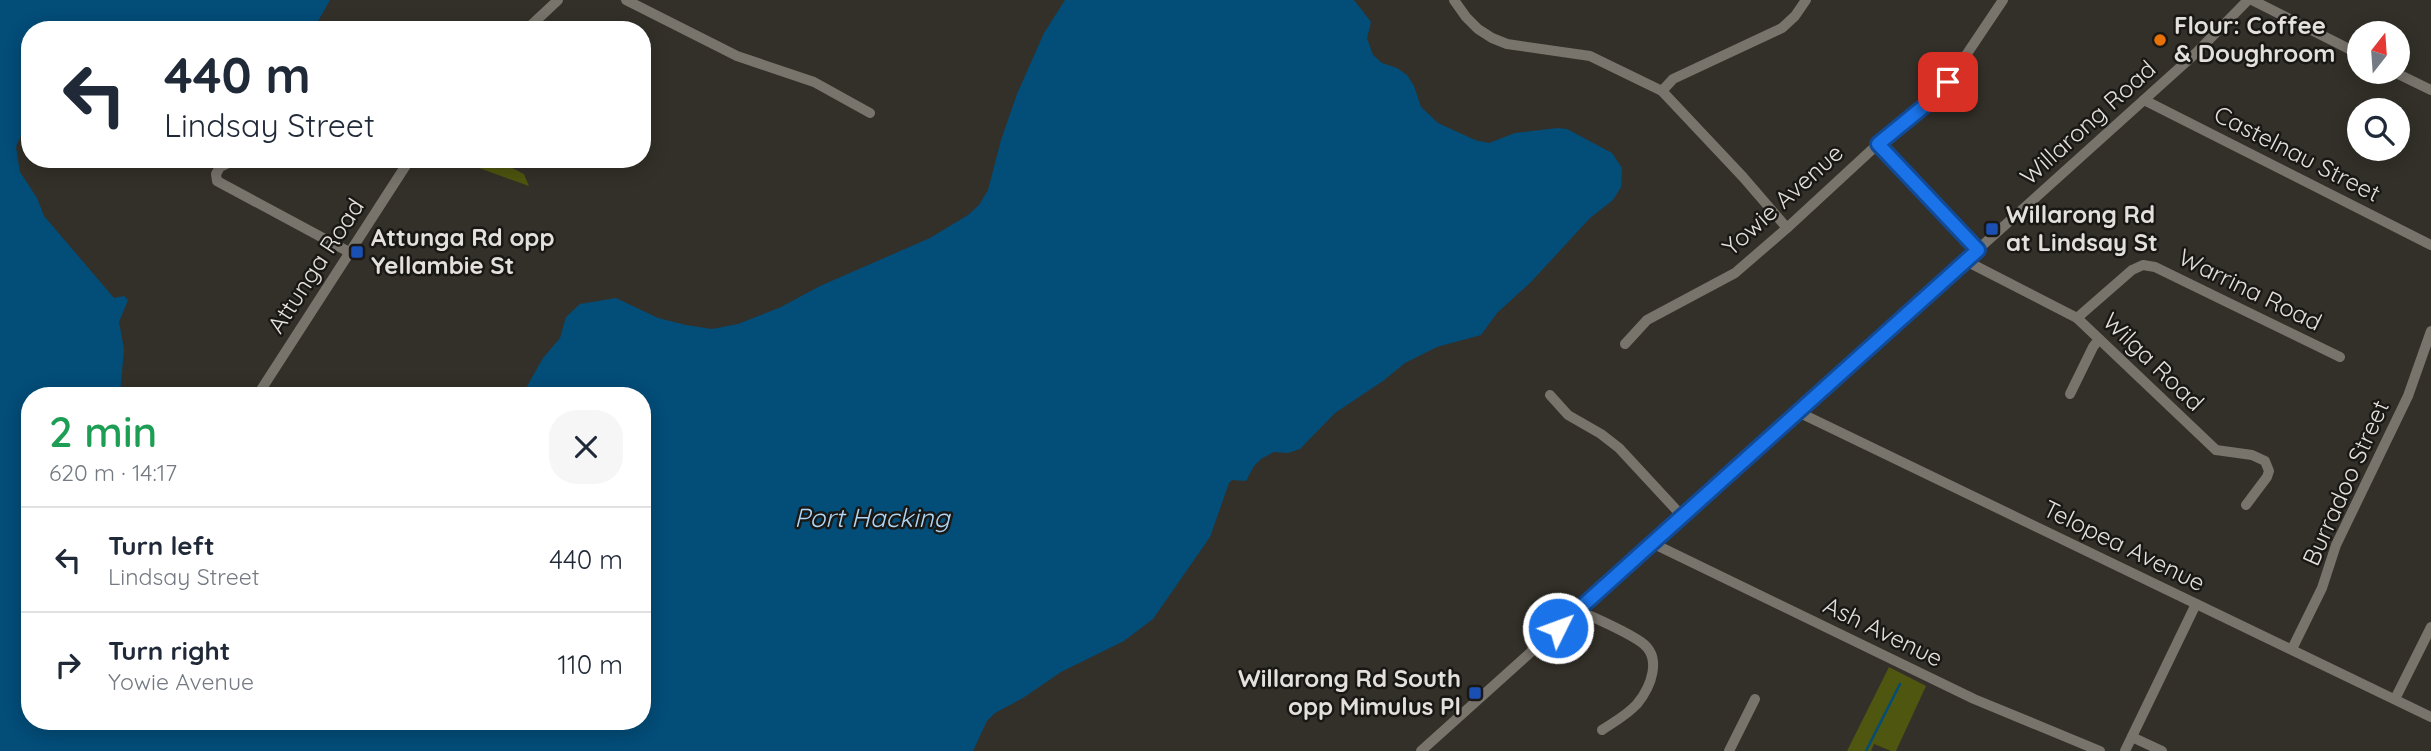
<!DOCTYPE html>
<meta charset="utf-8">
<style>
body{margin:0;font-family:Quicksand,sans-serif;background:#f6f6f7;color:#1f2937;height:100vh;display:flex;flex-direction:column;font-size:26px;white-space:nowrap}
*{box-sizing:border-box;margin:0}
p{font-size:23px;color:#747a83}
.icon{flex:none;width:38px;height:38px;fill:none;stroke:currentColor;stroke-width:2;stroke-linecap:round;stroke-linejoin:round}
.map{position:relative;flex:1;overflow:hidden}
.details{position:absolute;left:21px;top:387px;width:630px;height:343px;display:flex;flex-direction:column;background:#fff;border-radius:28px;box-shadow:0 4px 18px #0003}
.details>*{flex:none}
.top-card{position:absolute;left:21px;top:21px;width:630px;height:147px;border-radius:28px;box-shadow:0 4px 18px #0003;background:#fff;color:#1f2937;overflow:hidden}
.needle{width:46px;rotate:17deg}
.buttons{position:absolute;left:2347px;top:21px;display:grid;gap:14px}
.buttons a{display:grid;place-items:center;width:63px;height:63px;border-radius:50%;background:#fff;box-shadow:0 4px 18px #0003;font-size:35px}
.pin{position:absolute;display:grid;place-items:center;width:60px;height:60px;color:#fff;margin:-30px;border-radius:14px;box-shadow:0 4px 10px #0006}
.me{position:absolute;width:77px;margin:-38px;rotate:48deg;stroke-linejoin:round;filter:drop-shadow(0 0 5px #0008)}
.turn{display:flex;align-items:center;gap:24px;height:147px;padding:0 28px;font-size:32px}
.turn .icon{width:91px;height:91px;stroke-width:2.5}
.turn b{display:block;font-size:49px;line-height:60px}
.round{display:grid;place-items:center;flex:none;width:74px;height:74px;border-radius:28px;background:#f6f6f7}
.head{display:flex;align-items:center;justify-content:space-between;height:119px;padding:0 28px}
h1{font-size:42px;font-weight:600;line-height:52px;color:#1e9e55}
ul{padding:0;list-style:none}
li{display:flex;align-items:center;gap:21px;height:105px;padding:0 28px;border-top:2px solid #e0e1e3}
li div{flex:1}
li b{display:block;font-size:26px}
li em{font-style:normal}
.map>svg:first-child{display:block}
.green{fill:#4e560f}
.water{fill:#034d79}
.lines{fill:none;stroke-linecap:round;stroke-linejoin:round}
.stream{stroke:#034d79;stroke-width:2.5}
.minor{stroke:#78746c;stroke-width:10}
.route-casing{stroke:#114b97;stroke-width:18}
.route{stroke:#1a73e8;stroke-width:12}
.food-dot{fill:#e8710a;stroke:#1a1815;stroke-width:2.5}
.transit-dot{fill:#1a4fb4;stroke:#1a1815;stroke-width:2.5}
.labels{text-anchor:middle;stroke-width:5;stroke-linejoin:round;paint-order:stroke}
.poi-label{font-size:24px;font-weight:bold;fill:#e4e1dd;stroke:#1a1815;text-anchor:start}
.street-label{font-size:24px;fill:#e4e1dd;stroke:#1a1815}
.water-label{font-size:26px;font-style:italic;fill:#afd5f5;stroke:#1a1815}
</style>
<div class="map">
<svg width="2431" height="751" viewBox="0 0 2431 751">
<rect width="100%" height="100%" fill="#333029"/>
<!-- green -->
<g class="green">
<path d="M 454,159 L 494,159 L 524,174 L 529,186 Z"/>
<path d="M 1889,667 L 1926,686 L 1896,751 L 1891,751 L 1874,744 L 1871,751 L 1847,751 Z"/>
</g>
<!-- water -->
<path class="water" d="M 0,0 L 330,0 L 313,30 L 30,30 L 30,114 L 16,147 L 20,172 L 37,198 L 44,216 L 114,298 L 124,296 L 128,300 L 119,322 L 124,349 L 120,395 L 30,396 L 30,721 L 642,721 L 642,396 L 522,395 L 543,358 L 560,338 L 566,317 L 580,304 L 616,298 L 658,318 L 686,325 L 712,329 L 738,324 L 781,307 L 820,286 L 930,238 L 968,215 L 979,205 L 988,190 L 1001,140 L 1017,94 L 1044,33 L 1065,0 L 1354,0 L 1371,22 L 1367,38 L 1373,55 L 1382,63 L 1397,68 L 1407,75 L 1414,86 L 1421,107 L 1438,123 L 1475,140 L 1489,143 L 1515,133 L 1557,128 L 1567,129 L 1612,153 L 1622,168 L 1621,187 L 1613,200 L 1590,218 L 1531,282 L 1497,313 L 1481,335 L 1437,347 L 1405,363 L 1383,381 L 1335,413 L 1300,449 L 1288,453 L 1274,452 L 1261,459 L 1254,466 L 1246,481 L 1232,480 L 1229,483 L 1210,537 L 1153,619 L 1124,641 L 1061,672 L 1023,698 L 995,713 L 987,721 L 973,751 L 0,751 Z"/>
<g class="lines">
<!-- stream -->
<path class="stream" d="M 1866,751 L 1900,684"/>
<!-- minor -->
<g class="minor">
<path d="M 626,0 L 737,56 L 814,82 L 870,113"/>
<path d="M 1454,0 L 1466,17 L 1478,29 L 1492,38 L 1507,44 L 1590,56 L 1662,91 L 1743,177 L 1787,228"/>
<path d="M 2252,0 L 2359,54"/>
<path d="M 526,30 L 558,0"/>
<path d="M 2394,72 L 2431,90"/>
<path d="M 1662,91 L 1673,79 L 1782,28 L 1795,16 L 1806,0"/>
<path d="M 2144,100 L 2431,245"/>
<path d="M 1878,144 L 1978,250"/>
<path d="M 237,159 L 220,167 L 216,174 L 217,181 L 349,252"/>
<path d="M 1966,261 L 2077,318 L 2216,450 L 2252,455 L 2265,461 L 2269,471 L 2267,477 L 2246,505"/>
<path d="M 2077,318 L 2132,270 L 2143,265 L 2155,267 L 2340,357"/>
<path d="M 1625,344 L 1647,320 L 1735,273 L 1787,228 L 1878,144 L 1933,99 L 1948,82 L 2003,0"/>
<path d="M 2070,394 L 2093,347 L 2099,339"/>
<path d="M 1550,395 L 1568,415 L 1601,434 L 1619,448 L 1682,516"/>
<path d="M 257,396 L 410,159"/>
<path d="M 1798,412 L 2431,717"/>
<path d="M 1652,543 L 1974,699 L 2100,751"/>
<path d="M 1578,610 C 1598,620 1622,629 1641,642 C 1663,657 1651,687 1637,704 C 1627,715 1614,722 1602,730"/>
<path d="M 2292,649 L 2322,588 L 2336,545 L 2408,396 L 2431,331"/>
<path d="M 2395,699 L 2431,627"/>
<path d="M 2132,737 L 2162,751"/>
<path d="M 1421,751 L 2196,53 L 2248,0"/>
<path d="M 1729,751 L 1755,699"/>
<path d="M 2125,751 L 2196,604"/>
</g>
</g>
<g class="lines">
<!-- route casing -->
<g class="route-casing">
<path id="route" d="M 1558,628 L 1978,250 L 1878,144 L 1933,99 L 1948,82"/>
</g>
<!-- route -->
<use href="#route" class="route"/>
</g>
<!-- markers -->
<circle class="food-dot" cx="2160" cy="40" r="7"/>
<g class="transit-dot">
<rect x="1985" y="222" width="14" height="14" rx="3.5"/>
<rect x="350" y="245" width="14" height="14" rx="3.5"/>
<rect x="1468" y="686" width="14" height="14" rx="3.5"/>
</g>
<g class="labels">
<!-- poi labels -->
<g class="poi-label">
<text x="2174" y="34">Flour: Coffee<tspan x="2174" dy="28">&amp; Doughroom</tspan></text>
<text x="2006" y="223">Willarong Rd<tspan x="2006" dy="28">at Lindsay St</tspan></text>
<text x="371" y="246">Attunga Rd opp<tspan x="371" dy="28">Yellambie St</tspan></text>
<text x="1461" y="687" text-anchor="end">Willarong Rd South<tspan x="1461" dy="28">opp Mimulus Pl</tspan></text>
</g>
<!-- street labels -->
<g class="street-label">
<text transform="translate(2088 123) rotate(-42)" y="8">Willarong Road</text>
<text transform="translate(2297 154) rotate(27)" y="8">Castelnau Street</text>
<text transform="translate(1783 200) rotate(-42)" y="8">Yowie Avenue</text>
<text transform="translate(316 266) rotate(-57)" y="8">Attunga Road</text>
<text transform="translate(2250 290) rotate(26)" y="8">Warrina Road</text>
<text transform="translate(2153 362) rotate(44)" y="8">Wilga Road</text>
<text transform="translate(2346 483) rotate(-66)" y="8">Burradoo Street</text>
<text transform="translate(2124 546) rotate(26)" y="8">Telopea Avenue</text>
<text transform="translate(1883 632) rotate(26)" y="8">Ash Avenue</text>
</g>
<!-- water labels -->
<g class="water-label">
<text x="872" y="527">Port Hacking</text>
</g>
</g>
</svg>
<div class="buttons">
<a><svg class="needle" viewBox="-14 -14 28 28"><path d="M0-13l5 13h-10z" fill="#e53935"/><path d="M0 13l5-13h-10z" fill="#747a83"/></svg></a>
<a><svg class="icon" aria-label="search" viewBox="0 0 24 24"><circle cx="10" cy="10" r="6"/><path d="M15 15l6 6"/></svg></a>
</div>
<div class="pin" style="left:1948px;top:82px;background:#d93025"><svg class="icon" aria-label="arrive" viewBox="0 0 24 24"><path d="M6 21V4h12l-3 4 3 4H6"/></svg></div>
<svg class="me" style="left:1558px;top:628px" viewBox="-20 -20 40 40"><circle r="17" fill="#1a73e8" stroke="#fff" stroke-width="3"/><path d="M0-11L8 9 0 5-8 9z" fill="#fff"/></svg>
<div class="top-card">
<div class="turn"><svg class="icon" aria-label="left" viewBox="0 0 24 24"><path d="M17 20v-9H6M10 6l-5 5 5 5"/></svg><div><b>440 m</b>Lindsay Street</div></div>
</div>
<section class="details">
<div class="head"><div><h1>2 min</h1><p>620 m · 14:17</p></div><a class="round"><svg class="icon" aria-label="close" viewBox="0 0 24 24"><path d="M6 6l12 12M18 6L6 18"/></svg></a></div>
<ul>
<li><svg class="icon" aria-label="left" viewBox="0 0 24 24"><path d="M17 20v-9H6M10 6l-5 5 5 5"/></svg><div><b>Turn left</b><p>Lindsay Street</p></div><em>440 m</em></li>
<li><svg class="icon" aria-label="right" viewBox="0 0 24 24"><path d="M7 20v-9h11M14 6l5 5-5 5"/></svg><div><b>Turn right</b><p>Yowie Avenue</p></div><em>110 m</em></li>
</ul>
</section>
</div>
